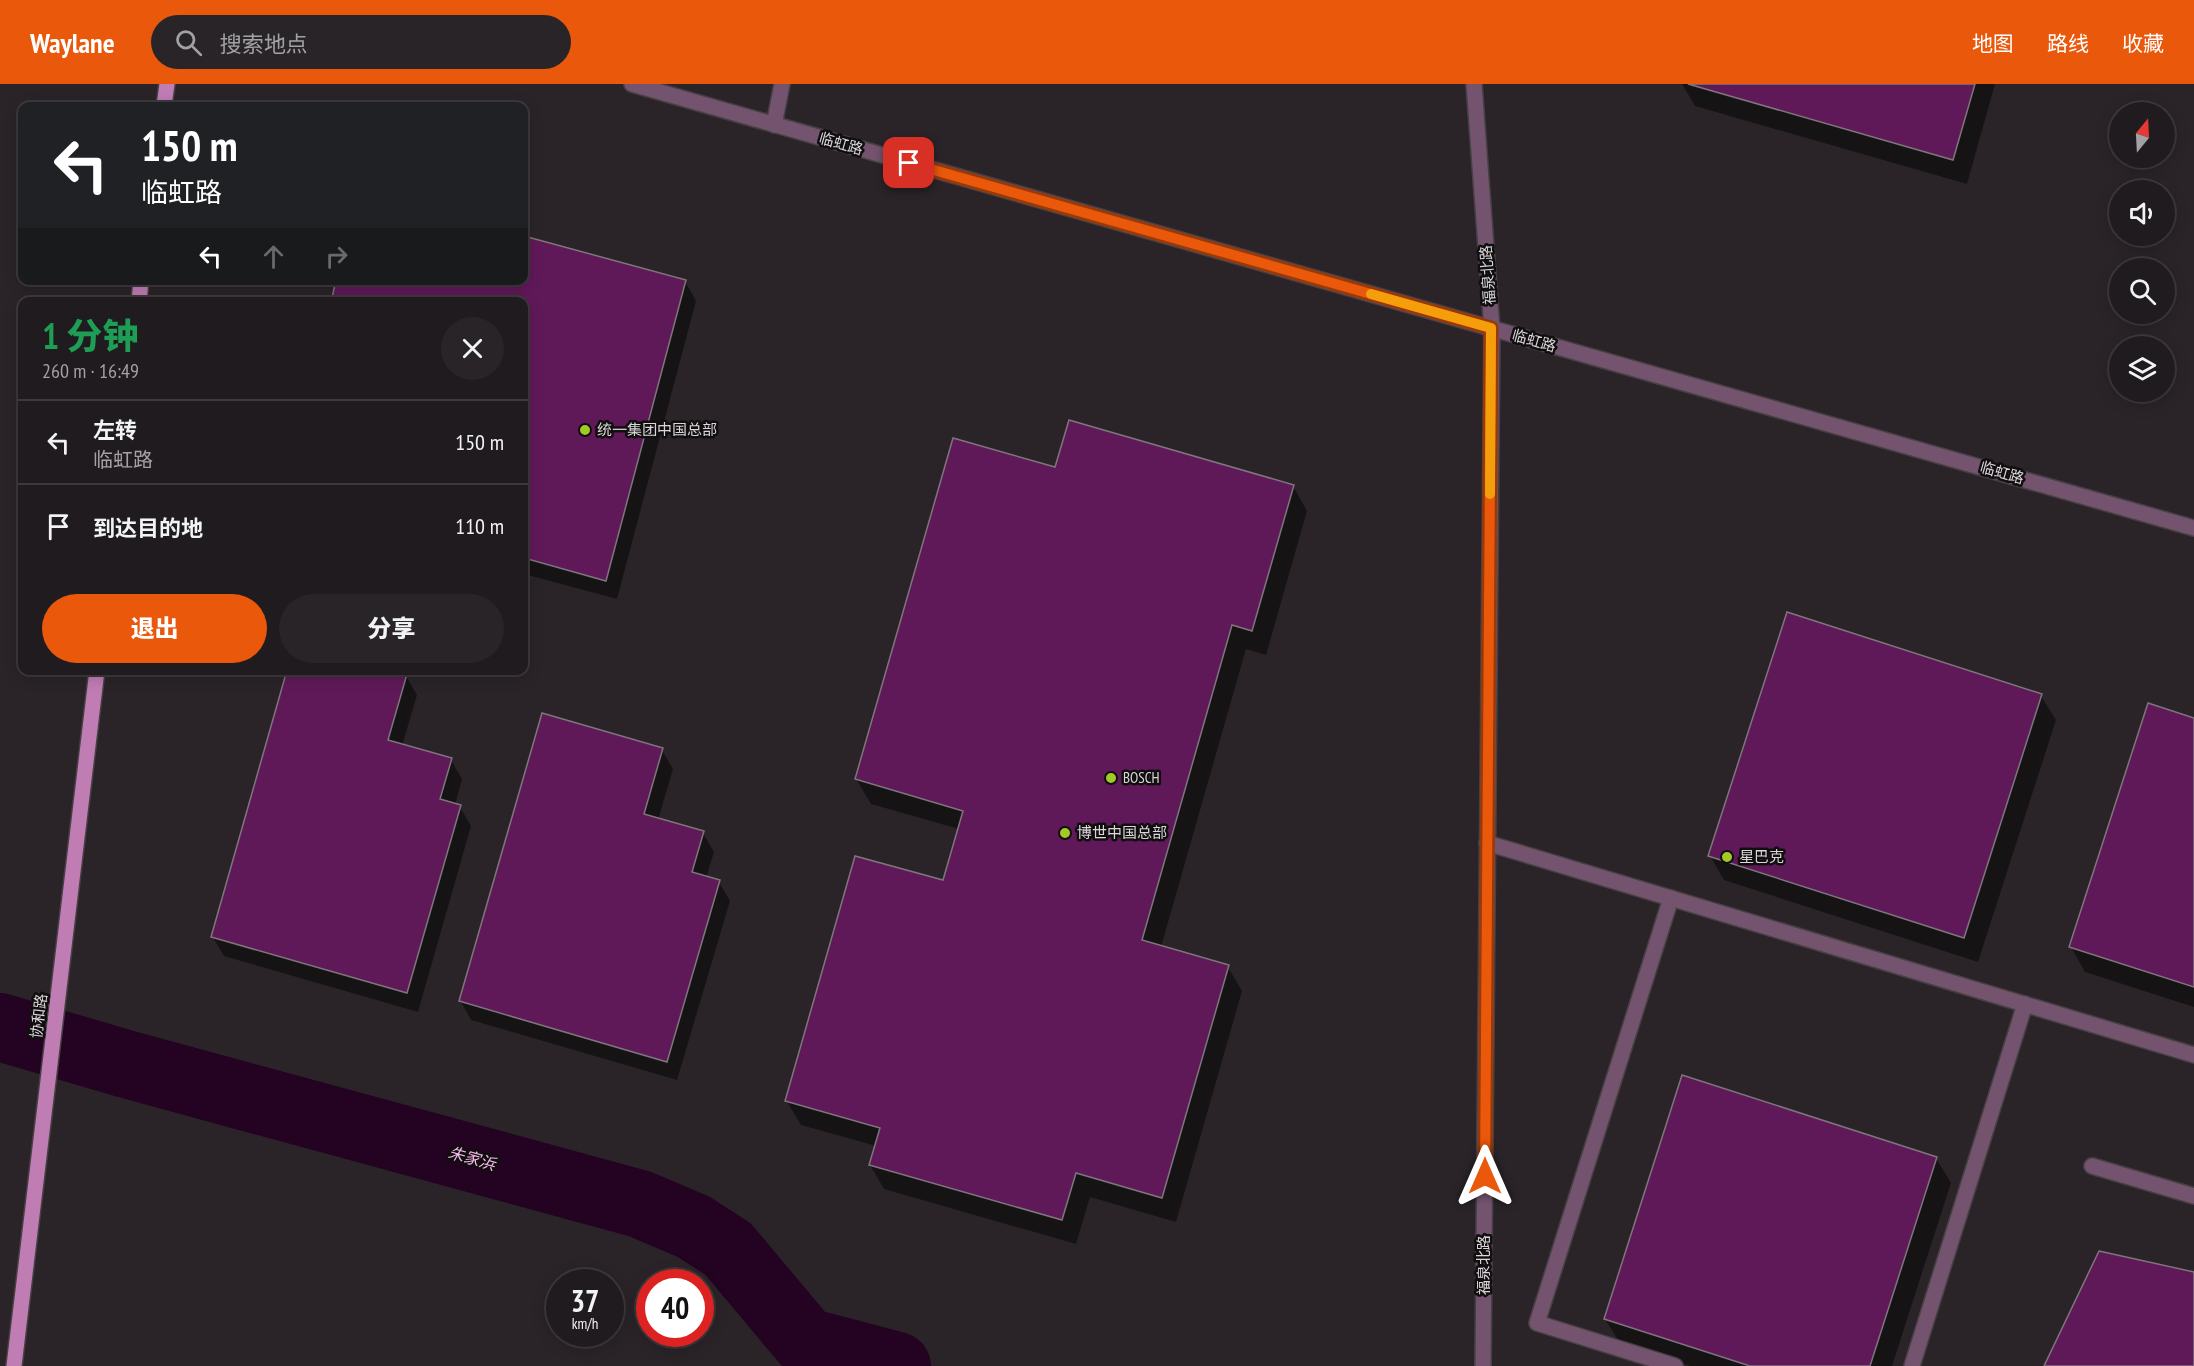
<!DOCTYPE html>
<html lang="zh">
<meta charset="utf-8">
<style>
body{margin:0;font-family:"PT Sans Narrow","Noto Sans SC",sans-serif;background:#282428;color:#f1f3f6;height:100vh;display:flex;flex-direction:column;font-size:22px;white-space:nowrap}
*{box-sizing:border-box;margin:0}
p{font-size:20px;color:#a2a1a4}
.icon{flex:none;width:33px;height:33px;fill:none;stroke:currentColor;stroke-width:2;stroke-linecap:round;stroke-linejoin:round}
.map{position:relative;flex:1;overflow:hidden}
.panel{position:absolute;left:18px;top:213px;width:510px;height:378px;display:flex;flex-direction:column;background:#201b1f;border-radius:12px;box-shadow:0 3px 15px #0003,0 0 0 2px #3d393d}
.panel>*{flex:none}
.hud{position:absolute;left:18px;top:18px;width:510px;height:183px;border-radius:12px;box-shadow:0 3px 15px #0003,0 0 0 2px #3d393d;background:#202124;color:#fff;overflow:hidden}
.needle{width:39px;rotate:18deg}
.buttons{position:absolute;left:2109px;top:18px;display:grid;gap:12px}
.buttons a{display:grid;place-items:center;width:66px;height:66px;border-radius:50%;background:#201b1f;box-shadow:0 3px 15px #0003,0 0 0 2px #3d393d;font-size:30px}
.speed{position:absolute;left:546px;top:1185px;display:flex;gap:12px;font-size:30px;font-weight:700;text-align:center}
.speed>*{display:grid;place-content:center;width:78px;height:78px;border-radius:50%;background:#201b1f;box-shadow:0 3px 15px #0003,0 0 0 2px #3d393d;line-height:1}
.speed small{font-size:15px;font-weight:400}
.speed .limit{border:9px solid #d22;background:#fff;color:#111}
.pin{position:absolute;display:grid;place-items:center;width:51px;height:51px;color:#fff;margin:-26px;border-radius:12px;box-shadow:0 3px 9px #0006}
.me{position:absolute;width:66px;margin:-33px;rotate:0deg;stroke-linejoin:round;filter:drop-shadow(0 0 4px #0008)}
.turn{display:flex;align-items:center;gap:21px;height:126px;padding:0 24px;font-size:27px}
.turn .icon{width:78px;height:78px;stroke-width:2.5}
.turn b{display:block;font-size:42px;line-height:51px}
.lanes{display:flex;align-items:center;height:57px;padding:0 24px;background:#0003;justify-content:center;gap:30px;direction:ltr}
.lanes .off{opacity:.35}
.round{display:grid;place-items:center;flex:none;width:63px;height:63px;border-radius:32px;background:#282428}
.summary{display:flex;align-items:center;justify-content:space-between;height:102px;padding:0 24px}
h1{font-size:36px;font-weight:800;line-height:45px;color:#1e9e55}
.action{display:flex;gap:12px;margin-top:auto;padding:12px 24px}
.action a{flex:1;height:69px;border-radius:36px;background:#ea580c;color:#fff;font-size:24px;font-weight:800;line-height:69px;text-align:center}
.action a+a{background:#282428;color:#f1f3f6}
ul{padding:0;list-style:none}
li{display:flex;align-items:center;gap:18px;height:84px;padding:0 24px;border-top:2px solid #3d393d}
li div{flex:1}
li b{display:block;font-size:22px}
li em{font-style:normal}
header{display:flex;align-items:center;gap:36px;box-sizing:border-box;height:84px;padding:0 30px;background:#ea580c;color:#fff}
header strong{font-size:28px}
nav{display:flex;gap:33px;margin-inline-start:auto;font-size:21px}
.search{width:420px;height:54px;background:#282428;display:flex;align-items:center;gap:15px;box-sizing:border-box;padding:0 21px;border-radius:33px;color:#a2a1a4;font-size:22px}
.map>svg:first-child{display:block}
.shadow{fill:#0007}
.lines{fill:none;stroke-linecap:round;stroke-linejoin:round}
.river{stroke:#240221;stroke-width:68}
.building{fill:#601958;stroke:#7d767c;stroke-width:1.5}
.minor-casing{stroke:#464045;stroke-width:18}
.major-casing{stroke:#464045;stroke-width:18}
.minor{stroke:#73536d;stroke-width:15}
.major{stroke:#bf7db4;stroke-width:15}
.route-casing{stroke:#983908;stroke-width:15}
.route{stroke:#ea580c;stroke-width:10}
.slow{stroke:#f59e0b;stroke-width:10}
.poi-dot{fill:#a3c926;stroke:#110e10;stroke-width:2}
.labels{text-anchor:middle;stroke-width:5;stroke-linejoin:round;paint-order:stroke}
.street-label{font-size:15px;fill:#dad6d9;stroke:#110e10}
.poi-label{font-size:15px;fill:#dad6d9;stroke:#110e10;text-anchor:start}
.water-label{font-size:16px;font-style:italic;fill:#f6b9eb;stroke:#110e10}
</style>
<header>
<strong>Waylane</strong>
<div class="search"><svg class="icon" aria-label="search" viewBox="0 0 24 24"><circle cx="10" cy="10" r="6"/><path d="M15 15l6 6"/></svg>搜索地点</div>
<nav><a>地图</a><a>路线</a><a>收藏</a></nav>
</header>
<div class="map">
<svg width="2194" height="1282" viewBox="0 0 2194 1282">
<rect width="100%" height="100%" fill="#2a2429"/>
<!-- shadow -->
<g class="shadow">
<path d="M 1682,0 L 1995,0 L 1967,100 L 1695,22 Z"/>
<path d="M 524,154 L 685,197 L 696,217 L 617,515 L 524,490 L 524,218 L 324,196 L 524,196 Z"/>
<path d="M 1056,385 L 1293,402 L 1307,427 L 1266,571 L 1246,565 L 1161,863 L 1228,883 L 1242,907 L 1176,1138 L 1090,1113 L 1076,1160 L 884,1105 L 870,1081 L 876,1062 L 801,1041 L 786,1016 L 944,798 L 959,745 L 871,720 L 856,695 Z"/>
<path d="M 406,592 L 417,611 L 402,662 L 451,676 L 462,695 L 455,721 L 460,723 L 471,742 L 418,928 L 224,872 L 212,852 Z"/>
<path d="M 2041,612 L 2056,636 L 1978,878 L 1724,796 L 1710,772 Z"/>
<path d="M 2194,636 L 2194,923 L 2085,888 L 2071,863 Z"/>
<path d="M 662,666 L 673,685 L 658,736 L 703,749 L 714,768 L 706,794 L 719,798 L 730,817 L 677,996 L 471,936 L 460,916 Z"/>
<path d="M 1936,1074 L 1951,1099 L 1892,1282 L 1690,1282 L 1620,1259 L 1605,1235 Z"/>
</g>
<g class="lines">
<!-- river -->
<path class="river" d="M 0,943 L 126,980 L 640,1120 L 694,1143 L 728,1165 L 806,1258 L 897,1282"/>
</g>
<!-- building -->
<g class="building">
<path d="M 1688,0 L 1975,0 L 1953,76 Z"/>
<path d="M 524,152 L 686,196 L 606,497 L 524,474 L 524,218 L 331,218 L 336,196 L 524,196 Z"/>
<path d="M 1069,336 L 1294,401 L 1252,547 L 1232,541 L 1142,856 L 1229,881 L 1162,1114 L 1076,1089 L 1062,1136 L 869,1081 L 880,1044 L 785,1017 L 855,772 L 943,796 L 963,727 L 855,695 L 953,354 L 1055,383 Z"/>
<path d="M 1787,528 L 2042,610 L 1964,854 L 1708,772 Z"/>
<path d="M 287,586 L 393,586 L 407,590 L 388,656 L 452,674 L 440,715 L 461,721 L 407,909 L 211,853 Z"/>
<path d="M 2148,619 L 2194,634 L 2194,903 L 2069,863 Z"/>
<path d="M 542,629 L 663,664 L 644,730 L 704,747 L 692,788 L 720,796 L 667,978 L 459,917 Z"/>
<path d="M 1682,991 L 1937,1073 L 1870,1282 L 1750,1282 L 1604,1235 Z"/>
<path d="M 2099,1167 L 2194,1188 L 2194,1282 L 2044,1282 Z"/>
</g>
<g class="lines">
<!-- minor casing -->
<g class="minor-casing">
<g id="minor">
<path d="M 632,0 L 2194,444"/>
<path d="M 1474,0 L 1492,245 L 1483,1282"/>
<path d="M 774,41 L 782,0"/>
<path d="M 1487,759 L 2194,971"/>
<path d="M 1671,814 L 1537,1239 L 1675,1282"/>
<path d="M 2092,1082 L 2194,1112"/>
<path d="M 1912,1282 L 2025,920"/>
</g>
</g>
<!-- major casing -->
<g class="major-casing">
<g id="major">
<path d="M 164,22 L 167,0"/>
<path d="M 139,218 L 141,196"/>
<path d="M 14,1282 L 97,586"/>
</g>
</g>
<!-- minor -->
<use href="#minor" class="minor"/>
<!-- major -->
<use href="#major" class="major"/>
</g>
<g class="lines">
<!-- route casing -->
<g class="route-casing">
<path id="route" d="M 909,79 L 1491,244 L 1485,1092"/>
</g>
<!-- route -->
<use href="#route" class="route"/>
<!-- slow -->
<path class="slow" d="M 1371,210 L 1491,244 L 1490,410"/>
</g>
<!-- markers -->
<g class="poi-dot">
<circle cx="585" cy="346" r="6"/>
<circle cx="1111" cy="694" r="6"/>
<circle cx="1065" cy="749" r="6"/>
<circle cx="1727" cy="773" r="6"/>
</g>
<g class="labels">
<!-- street labels -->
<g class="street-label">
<text transform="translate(841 60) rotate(16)" y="5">临虹路</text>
<text transform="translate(1488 191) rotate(-94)" y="5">福泉北路</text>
<text transform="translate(1534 257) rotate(16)" y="5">临虹路</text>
<text transform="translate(2002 389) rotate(16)" y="5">临虹路</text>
<text transform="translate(39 932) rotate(-83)" y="5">协和路</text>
<text transform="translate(1484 1181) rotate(-90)" y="5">福泉北路</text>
</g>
<!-- poi labels -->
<g class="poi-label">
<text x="597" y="351">统一集团中国总部</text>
<text x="1123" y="699">BOSCH</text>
<text x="1077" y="754">博世中国总部</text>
<text x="1739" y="778">星巴克</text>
</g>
<!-- water labels -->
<g class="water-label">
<text transform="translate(472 1074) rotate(16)" y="6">朱家浜</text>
</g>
</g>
</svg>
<div class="buttons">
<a><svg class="needle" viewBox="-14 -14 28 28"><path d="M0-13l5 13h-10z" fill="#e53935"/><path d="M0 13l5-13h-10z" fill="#a2a1a4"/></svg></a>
<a><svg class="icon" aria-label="sound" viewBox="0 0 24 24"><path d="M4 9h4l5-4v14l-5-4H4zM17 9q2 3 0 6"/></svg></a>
<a><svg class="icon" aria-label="search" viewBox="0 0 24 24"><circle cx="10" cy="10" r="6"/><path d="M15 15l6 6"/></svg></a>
<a><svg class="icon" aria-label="layers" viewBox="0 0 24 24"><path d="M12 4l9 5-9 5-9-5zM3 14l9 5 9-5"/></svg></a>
</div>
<div class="speed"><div>37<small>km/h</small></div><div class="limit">40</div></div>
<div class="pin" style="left:909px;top:79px;background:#d93025"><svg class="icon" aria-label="arrive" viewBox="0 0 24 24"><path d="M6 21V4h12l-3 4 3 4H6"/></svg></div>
<svg class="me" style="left:1485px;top:1092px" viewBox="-20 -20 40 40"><path d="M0-17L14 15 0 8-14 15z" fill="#ea580c" stroke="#fff" stroke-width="4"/></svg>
<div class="hud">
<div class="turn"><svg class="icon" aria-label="left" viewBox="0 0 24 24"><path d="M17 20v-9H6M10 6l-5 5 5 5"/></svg><div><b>150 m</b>临虹路</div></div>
<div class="lanes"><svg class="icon" aria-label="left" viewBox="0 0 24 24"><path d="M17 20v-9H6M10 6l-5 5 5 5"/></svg><svg class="icon off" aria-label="ahead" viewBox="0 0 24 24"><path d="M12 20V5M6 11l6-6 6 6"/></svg><svg class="icon off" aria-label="right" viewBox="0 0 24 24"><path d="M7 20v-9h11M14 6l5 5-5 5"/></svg></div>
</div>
<section class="panel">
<div class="summary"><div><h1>1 分钟</h1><p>260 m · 16:49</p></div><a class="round"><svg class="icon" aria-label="close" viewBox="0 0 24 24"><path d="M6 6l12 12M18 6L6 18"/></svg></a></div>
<ul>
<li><svg class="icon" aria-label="left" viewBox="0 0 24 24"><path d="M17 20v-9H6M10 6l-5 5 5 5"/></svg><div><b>左转</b><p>临虹路</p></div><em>150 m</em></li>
<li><svg class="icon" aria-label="arrive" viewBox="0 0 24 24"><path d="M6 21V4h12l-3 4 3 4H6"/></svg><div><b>到达目的地</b></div><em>110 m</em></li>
</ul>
<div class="action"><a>退出</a><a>分享</a></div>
</section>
</div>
